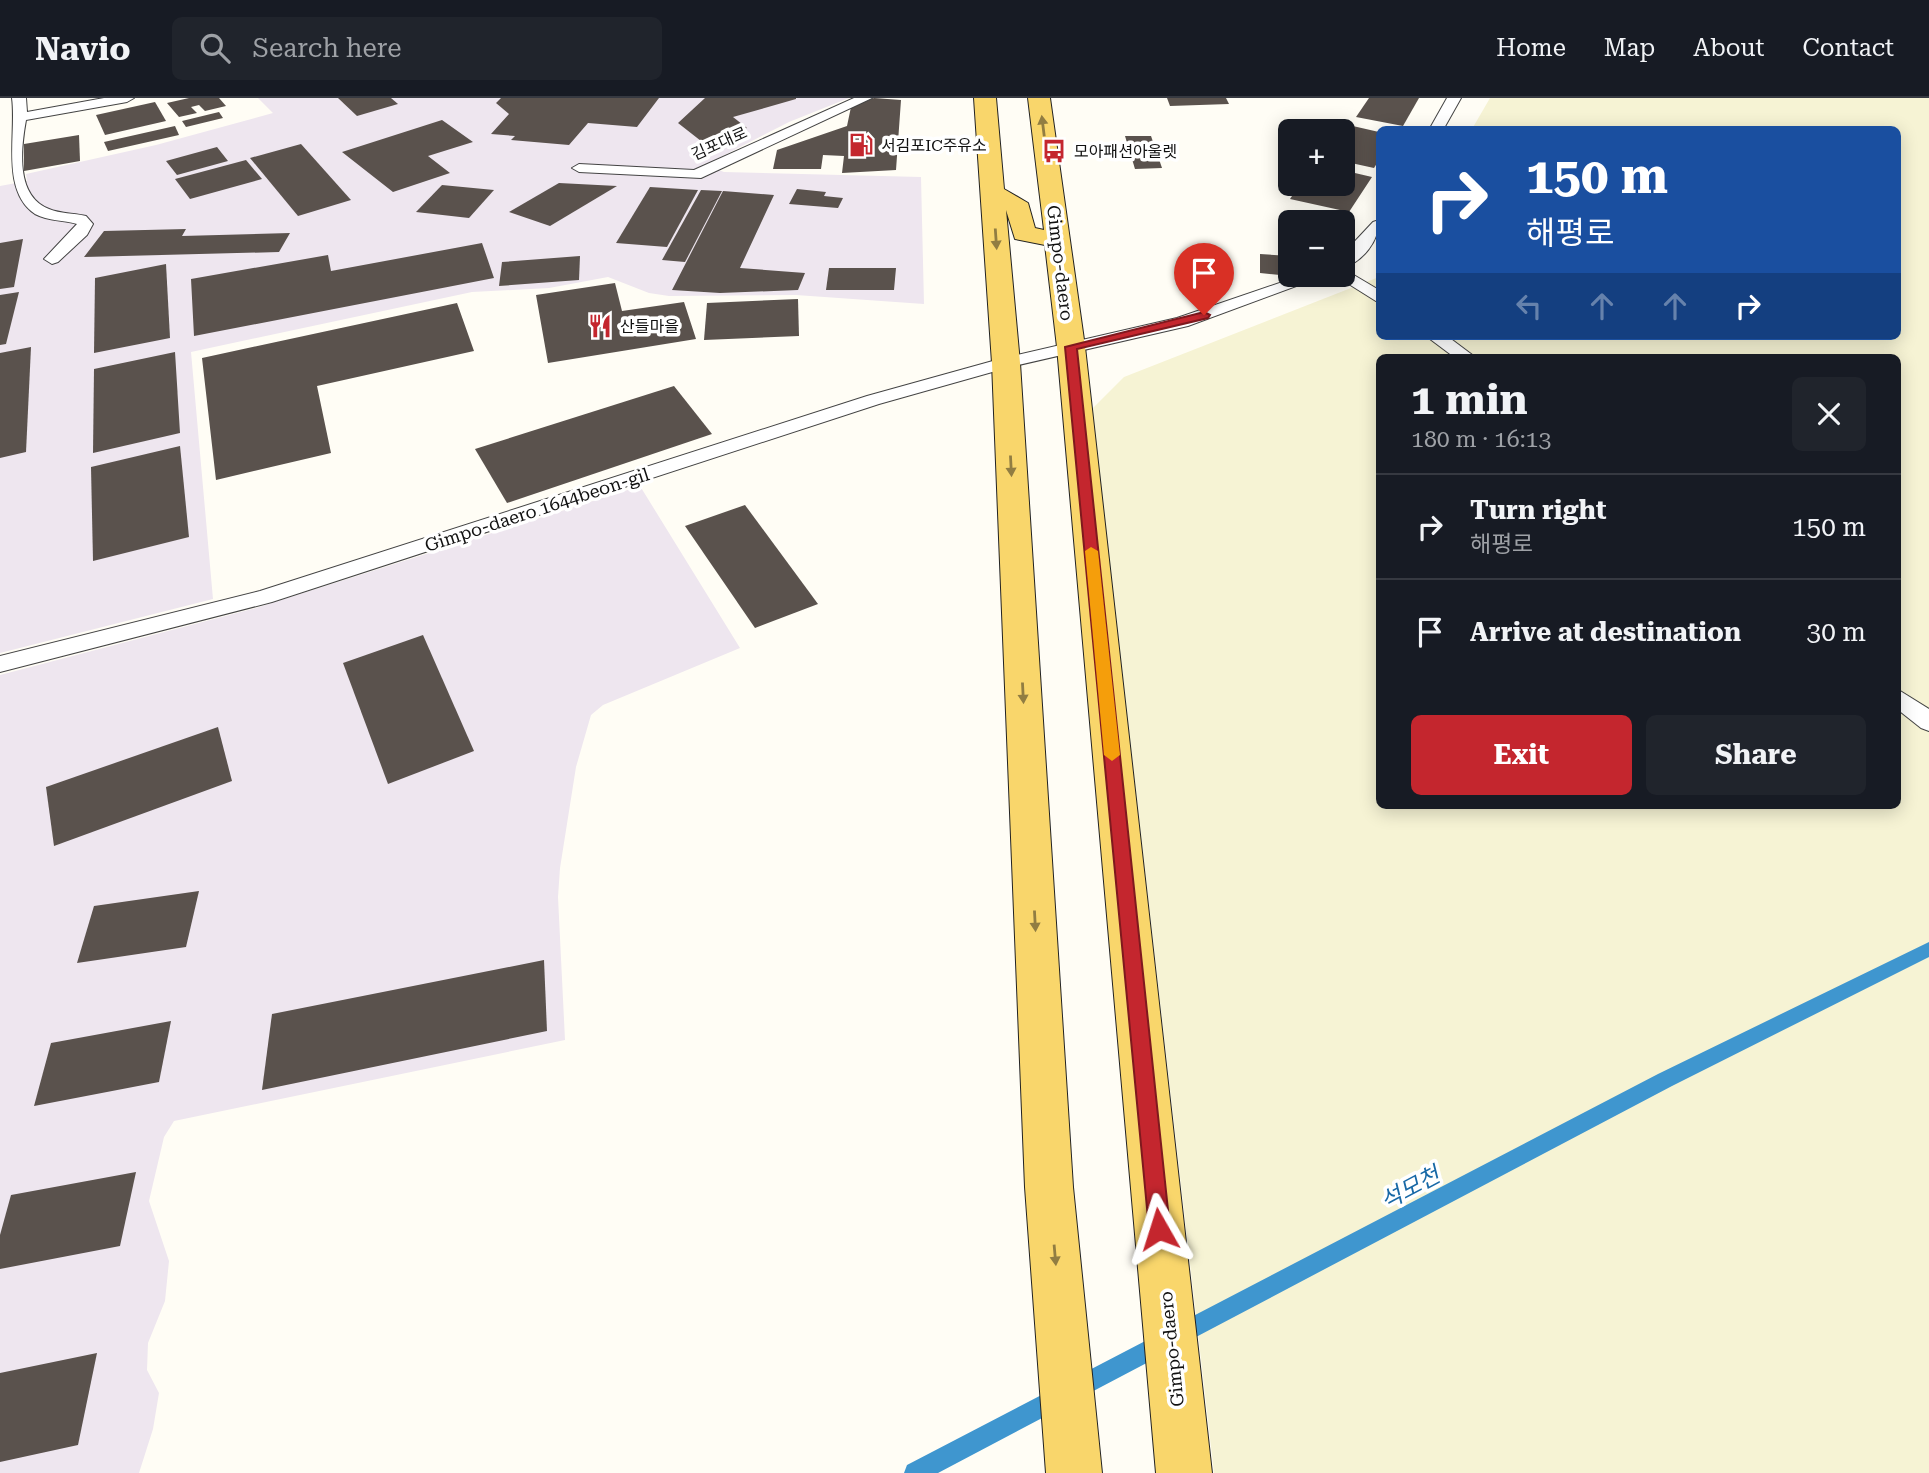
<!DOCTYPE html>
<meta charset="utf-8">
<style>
body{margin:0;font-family:"Roboto Serif","Noto Sans KR",serif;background:#20242c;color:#f1f3f6;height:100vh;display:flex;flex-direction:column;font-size:26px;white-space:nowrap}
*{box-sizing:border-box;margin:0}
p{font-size:23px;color:#9ea1a6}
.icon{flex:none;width:38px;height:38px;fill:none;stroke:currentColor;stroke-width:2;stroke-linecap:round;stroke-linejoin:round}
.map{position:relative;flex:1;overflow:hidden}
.drawer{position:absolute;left:1376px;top:256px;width:525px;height:455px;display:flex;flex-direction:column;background:#171b24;border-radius:10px;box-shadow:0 4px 18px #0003}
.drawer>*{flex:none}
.guide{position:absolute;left:1376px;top:28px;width:525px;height:214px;border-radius:10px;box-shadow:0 4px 18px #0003;background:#1a4fa0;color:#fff;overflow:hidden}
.fabs{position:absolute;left:1278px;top:21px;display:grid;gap:14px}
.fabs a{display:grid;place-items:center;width:77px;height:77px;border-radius:10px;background:#171b24;box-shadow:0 4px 18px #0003;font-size:35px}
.pin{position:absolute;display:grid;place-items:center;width:60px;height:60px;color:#fff;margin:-72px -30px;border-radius:50% 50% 50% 0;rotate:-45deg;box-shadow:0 0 7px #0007}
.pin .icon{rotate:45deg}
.me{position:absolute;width:77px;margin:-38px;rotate:354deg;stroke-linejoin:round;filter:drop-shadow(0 0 5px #0008)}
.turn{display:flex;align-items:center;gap:24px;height:147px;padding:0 35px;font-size:32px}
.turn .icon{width:91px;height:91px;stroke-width:2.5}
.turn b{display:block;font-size:49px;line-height:60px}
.lanes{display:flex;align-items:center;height:66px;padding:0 35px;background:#0003;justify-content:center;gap:35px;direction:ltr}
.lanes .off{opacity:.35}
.round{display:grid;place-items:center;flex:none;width:74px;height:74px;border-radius:10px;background:#20242c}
.headline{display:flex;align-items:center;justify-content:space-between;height:119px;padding:0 35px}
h1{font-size:42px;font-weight:700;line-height:52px}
.cta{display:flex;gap:14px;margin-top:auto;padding:14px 35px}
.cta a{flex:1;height:80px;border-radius:10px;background:#c4262e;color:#fff;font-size:28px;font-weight:700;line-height:80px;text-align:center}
.cta a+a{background:#20242c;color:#f1f3f6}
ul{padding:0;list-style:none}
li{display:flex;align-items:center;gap:21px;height:105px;padding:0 35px;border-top:2px solid #363941}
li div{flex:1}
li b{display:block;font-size:26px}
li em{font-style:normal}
header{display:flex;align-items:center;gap:42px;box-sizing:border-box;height:98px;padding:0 35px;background:#171b24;border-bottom:2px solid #363941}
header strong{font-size:33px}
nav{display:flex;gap:38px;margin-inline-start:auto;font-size:24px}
.search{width:490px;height:63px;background:#20242c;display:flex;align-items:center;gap:18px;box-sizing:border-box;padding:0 24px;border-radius:10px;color:#9ea1a6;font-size:26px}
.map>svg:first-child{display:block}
.industrial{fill:#eee6ef}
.farmland{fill:#f6f3d4;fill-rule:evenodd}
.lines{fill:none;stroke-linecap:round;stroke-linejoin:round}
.stream{fill:#3f96cf;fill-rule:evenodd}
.building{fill:#5a524d}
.service-casing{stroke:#444;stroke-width:2}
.primary-casing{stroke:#222;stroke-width:2}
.service{fill:#fff;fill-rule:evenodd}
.primary{fill:#f9d66b;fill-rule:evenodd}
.oneway{fill:#917d42}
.route{fill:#c4262e;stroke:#7f191e;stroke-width:2}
.slow{fill:#f59e0b}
.labels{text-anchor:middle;stroke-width:7;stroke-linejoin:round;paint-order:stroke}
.far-street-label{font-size:16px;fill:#111;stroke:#fff}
.far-poi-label{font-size:16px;fill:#111;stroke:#fff;text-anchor:start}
.street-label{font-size:18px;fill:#111;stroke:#fff}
.near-water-label{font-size:23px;font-style:italic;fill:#1768a6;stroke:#fff}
</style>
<header>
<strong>Navio</strong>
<div class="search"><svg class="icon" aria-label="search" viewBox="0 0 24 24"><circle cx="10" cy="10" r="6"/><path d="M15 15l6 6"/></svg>Search here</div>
<nav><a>Home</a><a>Map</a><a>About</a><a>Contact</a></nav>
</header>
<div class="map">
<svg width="1929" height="1375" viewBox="0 0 1929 1375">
<rect width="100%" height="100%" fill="#fffdf5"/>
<!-- industrial -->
<g class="industrial">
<path d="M 258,0 L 849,0 L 789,24 L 705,67 L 724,74 L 921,79 L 924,206 L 796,197 L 669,198 L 649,195 L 608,179 L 549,190 L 472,194 L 191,254 L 213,501 L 0,555 L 0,88 L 27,83 L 26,76 L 156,47 L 273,15 Z"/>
<path d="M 640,388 L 740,550 L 603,607 L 591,617 L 576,669 L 560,770 L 558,799 L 565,942 L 174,1023 L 164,1039 L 149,1103 L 169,1163 L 165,1203 L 148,1245 L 147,1272 L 159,1295 L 153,1331 L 139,1375 L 0,1375 L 0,577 L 256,510 Z"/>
</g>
<!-- farmland -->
<path class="farmland" d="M 1490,0 L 1929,0 L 1929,1375 L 1214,1375 L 1092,311 L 1124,279 L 1379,179 L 1379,238 L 1897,238 L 1897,32 L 1472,31 ZM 1379,259 L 1897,259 L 1897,707 L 1379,707 Z"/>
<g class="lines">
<!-- stream -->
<path class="stream" d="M 1929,844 L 1929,859 L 1672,988 L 938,1375 L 904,1375 L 907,1367 L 1658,976 Z"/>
</g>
<!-- building -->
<g class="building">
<path d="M 189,0 L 219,0 L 226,8 L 205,13 L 199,7 L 191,9 L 197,15 L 179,19 L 167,5 Z"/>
<path d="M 338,0 L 391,0 L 398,6 L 357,18 Z"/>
<path d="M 501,0 L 659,0 L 637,29 L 588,25 L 569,47 L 511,42 L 515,38 L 491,36 L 509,16 L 496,5 Z"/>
<path d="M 705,0 L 796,0 L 796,1 L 733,19 L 747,30 L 701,43 L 678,25 Z"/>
<path d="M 874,0 L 901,2 L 896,72 L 842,75 L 844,58 L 823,57 L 821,71 L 773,71 L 777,52 L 847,28 L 851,9 Z"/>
<path d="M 1167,0 L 1226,0 L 1229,6 L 1170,8 Z"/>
<path d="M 1369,0 L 1419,0 L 1403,28 L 1356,19 Z"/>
<path d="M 155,4 L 166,23 L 105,37 L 96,17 Z"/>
<path d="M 219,14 L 223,20 L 186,29 L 182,23 Z"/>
<path d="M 442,22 L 473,44 L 428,58 L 450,75 L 393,94 L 342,54 Z"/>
<path d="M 1344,26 L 1379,34 L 1379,62 L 1374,70 L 1342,63 L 1342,33 L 1339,33 Z"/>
<path d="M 175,28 L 179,37 L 108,53 L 104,44 Z"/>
<path d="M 79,37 L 80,63 L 24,73 L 24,46 Z"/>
<path d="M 1125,38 L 1151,38 L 1162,70 L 1135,71 Z"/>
<path d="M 301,46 L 351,102 L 298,118 L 250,60 Z"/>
<path d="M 217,49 L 228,63 L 177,77 L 166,63 Z"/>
<path d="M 246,62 L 262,81 L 190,101 L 175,81 Z"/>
<path d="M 1342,72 L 1372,79 L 1349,114 L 1290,101 L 1300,86 L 1342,86 Z"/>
<path d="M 559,85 L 617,88 L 550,128 L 509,114 Z"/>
<path d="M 442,87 L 494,92 L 469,120 L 416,114 Z"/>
<path d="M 650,89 L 698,92 L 667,149 L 616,145 Z"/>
<path d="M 797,91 L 826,94 L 824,98 L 843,100 L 838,110 L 789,106 Z"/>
<path d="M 701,92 L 722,93 L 685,164 L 662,162 Z"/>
<path d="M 723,93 L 774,97 L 740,170 L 805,175 L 798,192 L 720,195 L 672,192 Z"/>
<path d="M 186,131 L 182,138 L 290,135 L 279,154 L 84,159 L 104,133 Z"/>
<path d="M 23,141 L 14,189 L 0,191 L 0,145 Z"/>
<path d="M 482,145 L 494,180 L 194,238 L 191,181 L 328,157 L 331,173 Z"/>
<path d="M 1260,156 L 1290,158 L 1290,172 L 1280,177 L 1260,175 Z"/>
<path d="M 580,158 L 579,182 L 499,188 L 502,164 Z"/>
<path d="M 166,166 L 170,240 L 94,255 L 95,180 Z"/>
<path d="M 829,170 L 896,170 L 894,192 L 826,192 Z"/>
<path d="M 615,185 L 622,213 L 684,204 L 696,241 L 548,265 L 536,197 Z"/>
<path d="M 19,194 L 6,246 L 0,247 L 0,197 Z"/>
<path d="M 798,201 L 799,238 L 704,242 L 707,205 Z"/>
<path d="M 457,205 L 474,253 L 317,288 L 331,355 L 216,382 L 202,260 Z"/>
<path d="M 31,249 L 26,354 L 0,360 L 0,255 Z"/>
<path d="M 175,254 L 180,335 L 93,355 L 94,271 Z"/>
<path d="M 674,288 L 712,336 L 507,405 L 475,351 Z"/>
<path d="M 180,348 L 189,439 L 93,463 L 91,369 Z"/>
<path d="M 745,407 L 818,506 L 755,530 L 685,428 Z"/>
<path d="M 423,537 L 474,653 L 388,686 L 343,565 Z"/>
<path d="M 218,629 L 232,683 L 54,748 L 46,689 Z"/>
<path d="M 199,793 L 186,849 L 77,865 L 94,808 Z"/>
<path d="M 544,862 L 547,933 L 262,992 L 272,916 Z"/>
<path d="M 171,923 L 159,984 L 34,1008 L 51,945 Z"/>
<path d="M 136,1074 L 120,1148 L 0,1171 L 0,1137 L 11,1097 Z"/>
<path d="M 97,1255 L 78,1347 L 0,1364 L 0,1275 Z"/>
</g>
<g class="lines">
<!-- service casing -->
<g class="service-casing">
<g id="service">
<path d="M 12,0 L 26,0 L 27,14 L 104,0 L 134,0 L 127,4 L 26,22 C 21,50 15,98 49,111 C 60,116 74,115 86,118 L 93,126 L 87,137 L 58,164 L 52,166 L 44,161 L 77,126 C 64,122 48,123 35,116 C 0,92 17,35 12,0 Z"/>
<path d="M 854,0 L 872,0 L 701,80 L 579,74 L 572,70 L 579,66 L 694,72 Z"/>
<path d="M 1447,0 L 1461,0 L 1443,32 L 1429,32 Z"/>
<path d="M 1379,122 C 1379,143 1363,164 1342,170 L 1342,157 L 1373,124 Z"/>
<path d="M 1342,170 L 1379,192 L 1379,205 L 1336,178 L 1342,177 Z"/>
<path d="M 1303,177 L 1326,177 L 1188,228 L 1010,269 L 879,306 L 272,504 L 0,574 L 0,558 L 260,493 L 867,298 L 1000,261 L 1177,220 Z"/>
<path d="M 1426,238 L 1447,238 L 1475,259 L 1454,259 Z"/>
<path d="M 1897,591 L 1929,611 L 1929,633 L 1921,630 L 1897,611 Z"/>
</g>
</g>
<!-- primary casing -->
<g class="primary-casing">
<path id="primary" d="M 974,0 L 996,0 L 1004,91 L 1028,105 L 1035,130 L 1044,132 L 1028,0 L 1050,0 L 1085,249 L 1212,1375 L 1156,1375 L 1057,249 L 1045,147 L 1015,141 L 1006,112 L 1020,265 L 1073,1089 L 1102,1375 L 1046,1375 L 1025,1089 L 992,265 Z"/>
</g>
<!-- service -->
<use href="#service" class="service"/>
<!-- primary -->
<use href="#primary" class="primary"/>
</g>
<!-- one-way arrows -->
<defs><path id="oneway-solid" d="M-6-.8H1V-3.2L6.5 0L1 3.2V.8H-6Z" transform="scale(1.75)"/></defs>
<g class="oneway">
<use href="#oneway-solid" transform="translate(1043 28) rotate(-97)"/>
<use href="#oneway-solid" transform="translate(996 141) rotate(86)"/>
<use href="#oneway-solid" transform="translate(1011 368) rotate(87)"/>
<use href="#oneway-solid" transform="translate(1023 595) rotate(87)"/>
<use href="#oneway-solid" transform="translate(1035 823) rotate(87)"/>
<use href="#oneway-solid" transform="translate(1055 1157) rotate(85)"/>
</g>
<!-- route -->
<path class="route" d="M 1204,214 L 1210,217 L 1208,220 L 1077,251 L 1170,1131 L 1167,1138 L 1159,1141 L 1152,1138 L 1149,1131 L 1065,249 Z"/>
<!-- slow -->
<path class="slow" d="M 1091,449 L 1098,453 L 1120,657 L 1112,663 L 1104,657 L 1085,453 Z"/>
<!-- icons -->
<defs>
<g id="fuel-bare" transform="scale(1.89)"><path d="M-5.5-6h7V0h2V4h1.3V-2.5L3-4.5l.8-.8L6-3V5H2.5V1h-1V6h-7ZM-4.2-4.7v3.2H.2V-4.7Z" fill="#c4262e" stroke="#fff" stroke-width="2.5" paint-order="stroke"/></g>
<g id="bus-bare" transform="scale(1.89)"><path d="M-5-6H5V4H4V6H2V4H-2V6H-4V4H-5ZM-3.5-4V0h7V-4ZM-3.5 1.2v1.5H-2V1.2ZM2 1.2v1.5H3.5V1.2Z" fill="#c4262e" stroke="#fff" stroke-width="2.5" paint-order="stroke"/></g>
<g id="restaurant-bare" transform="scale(1.89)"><path d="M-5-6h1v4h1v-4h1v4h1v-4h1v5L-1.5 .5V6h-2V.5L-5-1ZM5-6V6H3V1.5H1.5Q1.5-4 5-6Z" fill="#c4262e" stroke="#fff" stroke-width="2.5" paint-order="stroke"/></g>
</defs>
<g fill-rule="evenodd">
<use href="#fuel-bare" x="861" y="47"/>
<use href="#bus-bare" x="1054" y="53"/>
<use href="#restaurant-bare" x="600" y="228"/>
</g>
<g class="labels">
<!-- far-street labels -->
<g class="far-street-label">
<text transform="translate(719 45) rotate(-24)" y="6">김포대로</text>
</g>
<!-- far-poi labels -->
<g class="far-poi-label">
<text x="881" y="53">서김포IC주유소</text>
<text x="1074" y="59">모아패션아울렛</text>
<text x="620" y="234">산들마을</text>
</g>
<!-- street labels -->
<g class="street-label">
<text transform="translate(1060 165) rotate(83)" y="6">Gimpo-daero</text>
<text transform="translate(537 412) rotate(-18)" y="6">Gimpo-daero 1644beon-gil</text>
<text transform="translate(1172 1251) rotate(-96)" y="6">Gimpo-daero</text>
</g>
<!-- near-water labels -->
<g class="near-water-label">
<text transform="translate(1410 1090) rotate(-28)" y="8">석모천</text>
</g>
</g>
</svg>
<div class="fabs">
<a>+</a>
<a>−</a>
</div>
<div class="pin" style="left:1204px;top:217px;background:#d93025"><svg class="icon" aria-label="arrive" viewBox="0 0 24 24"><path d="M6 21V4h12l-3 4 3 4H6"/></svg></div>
<svg class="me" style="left:1159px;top:1131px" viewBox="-20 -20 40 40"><path d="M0-17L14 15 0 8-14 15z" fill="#c4262e" stroke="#fff" stroke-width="4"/></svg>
<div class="guide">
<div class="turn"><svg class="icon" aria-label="right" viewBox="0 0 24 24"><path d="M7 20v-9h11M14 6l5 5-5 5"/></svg><div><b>150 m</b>해평로</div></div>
<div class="lanes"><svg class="icon off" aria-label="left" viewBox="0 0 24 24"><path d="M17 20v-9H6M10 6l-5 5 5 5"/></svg><svg class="icon off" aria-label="ahead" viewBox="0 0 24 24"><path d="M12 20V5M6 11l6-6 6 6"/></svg><svg class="icon off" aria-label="ahead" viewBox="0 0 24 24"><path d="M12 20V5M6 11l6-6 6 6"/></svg><svg class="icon" aria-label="right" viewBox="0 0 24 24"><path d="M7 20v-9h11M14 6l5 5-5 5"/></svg></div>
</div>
<section class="drawer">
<div class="headline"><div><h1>1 min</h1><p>180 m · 16:13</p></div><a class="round"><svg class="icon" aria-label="close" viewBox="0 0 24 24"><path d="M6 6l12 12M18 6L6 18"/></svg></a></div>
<ul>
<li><svg class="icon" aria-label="right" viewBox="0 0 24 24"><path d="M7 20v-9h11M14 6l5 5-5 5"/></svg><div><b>Turn right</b><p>해평로</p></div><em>150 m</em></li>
<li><svg class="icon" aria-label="arrive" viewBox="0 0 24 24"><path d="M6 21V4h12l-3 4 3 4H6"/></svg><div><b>Arrive at destination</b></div><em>30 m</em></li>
</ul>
<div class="cta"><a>Exit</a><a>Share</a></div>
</section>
</div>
